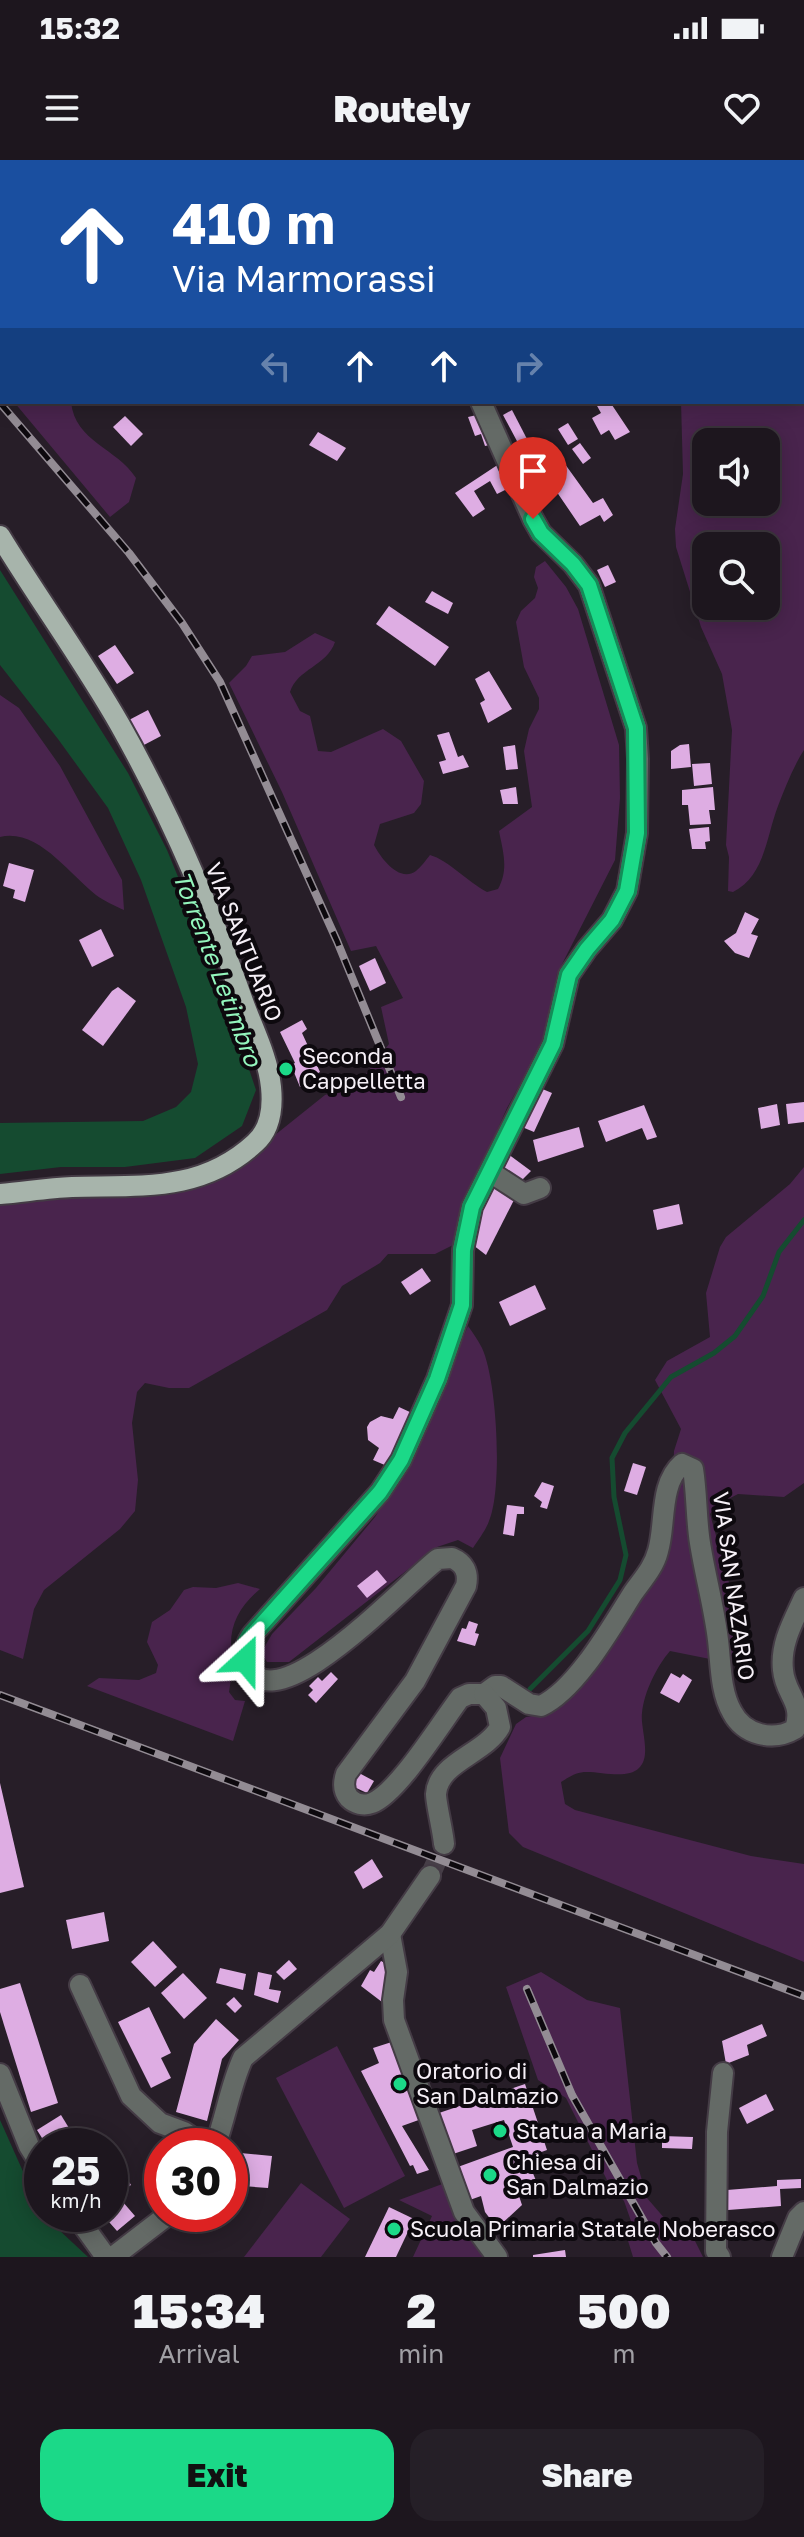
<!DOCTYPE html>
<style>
body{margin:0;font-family:"Golos Text",sans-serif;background:#251f27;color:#f1f3f6;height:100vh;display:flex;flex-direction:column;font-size:30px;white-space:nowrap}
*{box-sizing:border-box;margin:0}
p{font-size:26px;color:#a09fa4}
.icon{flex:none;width:44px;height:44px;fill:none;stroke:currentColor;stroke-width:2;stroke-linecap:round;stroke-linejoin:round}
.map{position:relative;height:2097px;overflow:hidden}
.panel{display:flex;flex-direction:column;background:#1d161e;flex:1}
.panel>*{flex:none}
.hud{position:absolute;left:0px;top:0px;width:804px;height:244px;box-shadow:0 4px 20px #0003,0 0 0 2px #3b353c;background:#1a4fa0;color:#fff;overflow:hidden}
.controls{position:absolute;left:692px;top:268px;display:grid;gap:16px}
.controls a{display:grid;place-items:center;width:88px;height:88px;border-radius:16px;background:#1d161e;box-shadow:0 4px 20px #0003,0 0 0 2px #3b353c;font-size:40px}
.speed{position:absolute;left:24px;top:1968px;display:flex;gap:16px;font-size:40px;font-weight:700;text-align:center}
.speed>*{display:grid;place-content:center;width:104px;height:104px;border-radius:50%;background:#1d161e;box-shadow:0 4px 20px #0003,0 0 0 2px #3b353c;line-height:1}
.speed small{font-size:20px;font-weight:400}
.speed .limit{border:12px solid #d22;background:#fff;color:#111}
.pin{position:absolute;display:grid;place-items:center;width:68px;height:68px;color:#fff;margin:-82px -34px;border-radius:50% 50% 50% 0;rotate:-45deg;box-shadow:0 0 8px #0007}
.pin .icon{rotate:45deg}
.me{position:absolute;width:88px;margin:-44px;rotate:24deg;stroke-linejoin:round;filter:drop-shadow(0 0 6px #0008)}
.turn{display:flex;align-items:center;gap:28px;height:168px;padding:0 40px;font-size:36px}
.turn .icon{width:104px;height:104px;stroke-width:2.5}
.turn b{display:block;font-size:56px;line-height:68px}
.lanes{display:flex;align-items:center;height:76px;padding:0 40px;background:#0003;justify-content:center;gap:40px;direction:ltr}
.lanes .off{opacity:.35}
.eta{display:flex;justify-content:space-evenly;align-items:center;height:136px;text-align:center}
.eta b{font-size:48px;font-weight:800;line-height:56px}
.action{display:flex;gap:16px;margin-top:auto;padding:16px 40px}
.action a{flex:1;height:92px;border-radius:24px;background:#1bd988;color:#111;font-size:32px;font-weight:800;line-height:92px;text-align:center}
.action a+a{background:#251f27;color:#f1f3f6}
.status{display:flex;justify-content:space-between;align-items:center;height:56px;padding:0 40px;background:#1d161e;direction:ltr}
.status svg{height:22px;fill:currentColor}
header{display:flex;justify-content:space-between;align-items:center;height:104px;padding:0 40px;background:#1d161e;font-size:36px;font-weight:800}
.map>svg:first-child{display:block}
.green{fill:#49244d;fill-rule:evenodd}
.water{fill:#154b30}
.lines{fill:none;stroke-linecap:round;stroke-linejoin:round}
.stream{stroke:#154b30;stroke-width:5}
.building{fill:#deade3}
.minor-tunnel{stroke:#463e47;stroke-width:20;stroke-dasharray:20 10;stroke-linecap:butt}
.minor-casing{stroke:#443b45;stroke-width:24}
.major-casing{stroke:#443b45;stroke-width:24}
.minor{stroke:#646a66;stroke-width:20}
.major{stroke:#a7b4ab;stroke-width:20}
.rail-casing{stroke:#938c94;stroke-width:8}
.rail{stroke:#0d090e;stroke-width:5;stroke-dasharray:15;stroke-linecap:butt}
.route-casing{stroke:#128d58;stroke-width:20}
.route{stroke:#1bd988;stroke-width:14}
.poi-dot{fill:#1bd988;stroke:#0d090e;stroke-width:3}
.labels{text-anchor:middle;stroke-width:8;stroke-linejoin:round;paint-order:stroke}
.street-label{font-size:22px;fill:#f6f0f7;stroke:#0d090e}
.poi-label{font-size:22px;fill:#f6f0f7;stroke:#0d090e;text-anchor:start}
.water-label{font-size:24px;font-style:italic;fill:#94f6bd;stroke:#0d090e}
</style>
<div class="status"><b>15:32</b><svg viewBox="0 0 49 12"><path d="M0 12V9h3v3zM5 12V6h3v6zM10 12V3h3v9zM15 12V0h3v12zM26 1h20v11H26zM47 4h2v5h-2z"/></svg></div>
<header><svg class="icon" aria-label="menu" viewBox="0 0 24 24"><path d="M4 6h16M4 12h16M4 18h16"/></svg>Routely<svg class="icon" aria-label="heart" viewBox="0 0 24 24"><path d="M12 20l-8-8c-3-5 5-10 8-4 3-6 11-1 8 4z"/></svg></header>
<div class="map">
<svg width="804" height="2097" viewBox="0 0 804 2097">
<rect width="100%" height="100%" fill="#271e28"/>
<!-- green -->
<g class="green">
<path d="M 645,0 L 804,0 L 804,590 C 793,607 785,628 778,646 C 766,677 765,716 733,732 L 728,731 L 729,697 L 726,685 L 732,570 L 722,514 L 701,467 L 676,387 L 675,369 L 683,314 L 681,242 L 802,242 L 802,2 ZM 706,282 L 766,282 L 766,342 L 706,342 ZM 706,386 L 766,386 L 766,446 L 706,446 Z"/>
<path d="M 14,242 L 71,242 C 75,282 117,288 136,318 L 129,342 L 110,357 Z"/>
<path d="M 545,401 L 566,427 L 578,449 L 619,585 L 620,638 L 615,700 L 557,814 L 544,880 L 507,948 L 465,1043 L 455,1084 L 435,1094 L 388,1094 L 380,1103 L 342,1126 L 327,1150 L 189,1228 L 169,1228 L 145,1223 L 137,1232 L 132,1263 L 138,1320 L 135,1351 L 120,1369 L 44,1430 L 34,1449 L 23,1499 L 0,1490 L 0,1043 L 178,1032 L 220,1019 L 325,935 L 347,928 L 355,928 L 389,884 L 381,847 L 403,838 L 376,786 L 351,791 L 282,632 L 229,523 L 246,506 L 252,496 L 285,492 L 315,473 L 335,482 C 327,506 297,509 290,532 L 300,551 L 310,556 L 318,591 L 331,592 L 383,569 L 401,581 L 424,621 L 421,644 L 414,653 L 380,664 L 374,685 C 381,698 399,723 416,711 C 421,707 426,700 430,695 C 448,700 468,722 487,732 L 498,729 C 509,709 503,692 499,671 L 532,647 L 524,591 L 529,569 L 539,549 L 539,538 L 524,507 L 516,462 L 521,451 L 535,438 L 538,428 L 534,417 L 536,407 Z"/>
<path d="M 0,535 L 19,548 L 60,606 L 122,720 L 124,750 C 115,746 104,741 96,735 C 69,714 38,668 0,677 Z"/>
<path d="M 804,1007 L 804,1323 L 784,1337 L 738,1334 L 717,1345 L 710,1354 L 735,1444 L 739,1490 L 725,1506 L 715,1500 L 670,1491 C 657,1506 644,1532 642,1553 C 640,1568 652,1596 639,1608 C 627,1620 600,1611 584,1612 C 575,1613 569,1617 561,1622 L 565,1644 L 575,1650 L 751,1696 L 804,1704 L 804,1802 L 523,1687 L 509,1673 L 500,1598 L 516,1564 L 526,1557 L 549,1553 L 591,1507 L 658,1416 L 673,1324 L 674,1291 L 681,1269 L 655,1220 L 667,1201 L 710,1177 L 706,1133 L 720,1087 L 726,1077 L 790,1024 Z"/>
<path d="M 468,1166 C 473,1173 478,1180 482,1188 C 497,1220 503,1328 489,1361 C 486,1370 478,1380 473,1388 L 458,1380 L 437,1387 L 289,1502 L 267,1502 L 261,1493 L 272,1474 L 316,1428 L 375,1357 L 415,1294 Z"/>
<path d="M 238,1423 L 260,1429 C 234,1451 225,1475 235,1508 L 231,1519 L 229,1532 L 235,1540 L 245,1541 L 233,1581 L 87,1526 L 99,1518 L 139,1520 L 156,1513 L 158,1505 L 147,1482 L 152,1462 L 170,1450 L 184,1430 L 193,1427 L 216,1428 Z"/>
<path d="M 541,1812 L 587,1840 L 620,1848 L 637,2003 L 647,2038 L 666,2060 L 693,2077 L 703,2097 L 633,2097 L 625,2071 L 632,2064 L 624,2041 L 608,2022 L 566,1938 L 538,1920 L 506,1827 Z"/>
<path d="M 337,1886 L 405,2016 L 344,2048 L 276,1918 Z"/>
<path d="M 301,2023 L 350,2059 L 321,2097 L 244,2097 Z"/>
<path d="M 445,2023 L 459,2054 L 483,2097 L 413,2097 L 432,2056 L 399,2040 Z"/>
</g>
<!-- water -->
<g class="water">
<path d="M 0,410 L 128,613 L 167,690 L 213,802 L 256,930 L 242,966 L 195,998 L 125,1007 L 61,1007 L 0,1014 L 0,963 L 143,961 L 176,947 L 191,932 L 198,904 L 186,847 L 141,720 L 108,648 L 58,579 L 0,505 Z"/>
<path d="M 0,1960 L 42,2054 L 88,2097 L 0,2097 Z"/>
</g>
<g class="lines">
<!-- stream -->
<g class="stream">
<path d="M 92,2 L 93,0"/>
<path d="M 0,68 L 2,68"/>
<path d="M 530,1529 L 588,1471 L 620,1420 L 626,1395 L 614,1337 L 612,1298 L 625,1273 L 671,1217 L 714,1193 L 735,1176 L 763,1136 L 779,1092 L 804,1060"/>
</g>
</g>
<!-- building -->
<g class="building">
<path d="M 600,242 L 610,242 L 630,272 L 615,280 L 609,270 L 601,275 L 592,258 L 601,253 L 596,244 Z"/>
<path d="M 512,250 L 527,279 L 518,283 L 503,255 Z"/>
<path d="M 481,254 L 494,284 L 485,286 L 481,274 L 475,276 L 468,257 Z"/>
<path d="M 125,256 L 143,274 L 131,286 L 113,267 Z"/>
<path d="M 568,263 L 578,279 L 568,285 L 558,269 Z"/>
<path d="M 318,272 L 346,288 L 337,301 L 309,285 Z"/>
<path d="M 580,283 L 591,298 L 583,304 L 572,289 Z"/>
<path d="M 552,286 L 593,343 L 603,338 L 613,355 L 604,362 L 600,355 L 580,366 L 533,297 Z"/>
<path d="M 499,304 L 509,328 L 497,334 L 490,321 L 474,331 L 485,349 L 473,357 L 455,333 Z"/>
<path d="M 608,405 L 616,422 L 605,427 L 597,410 Z"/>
<path d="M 432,431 L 453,443 L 448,454 L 425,442 Z"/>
<path d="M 389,446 L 449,487 L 435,506 L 376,464 Z"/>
<path d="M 115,485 L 134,513 L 117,524 L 98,496 Z"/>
<path d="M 489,511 L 512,549 L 488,563 L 480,543 L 485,540 L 475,519 Z"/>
<path d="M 148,550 L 161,576 L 142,586 L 129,560 Z"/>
<path d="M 449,572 L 458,597 L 463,595 L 469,607 L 443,614 L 439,602 L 446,600 L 437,575 Z"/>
<path d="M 689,584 L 691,607 L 671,609 L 671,591 L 680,585 Z"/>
<path d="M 515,585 L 518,609 L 506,610 L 503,587 Z"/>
<path d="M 710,603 L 712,624 L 694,626 L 692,604 Z"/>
<path d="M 516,627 L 518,644 L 503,644 L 500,630 Z"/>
<path d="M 713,627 L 715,650 L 709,650 L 711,664 L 690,665 L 688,645 L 682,645 L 682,630 Z"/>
<path d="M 709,667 L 710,681 L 705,682 L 706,689 L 692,689 L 689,669 Z"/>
<path d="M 9,703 L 34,710 L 25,742 L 13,738 L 15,730 L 3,726 Z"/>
<path d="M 745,752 L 759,759 L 751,774 L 758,776 L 749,798 L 735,793 L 724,781 L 736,773 Z"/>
<path d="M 101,769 L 114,796 L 92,807 L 79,780 Z"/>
<path d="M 375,798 L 386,823 L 370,831 L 359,806 Z"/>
<path d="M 118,827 L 136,841 L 103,886 L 82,870 L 112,831 Z"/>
<path d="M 302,860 L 307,869 L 302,873 L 320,912 L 307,919 L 309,923 L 300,927 L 291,905 L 295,903 L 280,872 Z"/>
<path d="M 540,928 L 552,933 L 534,972 L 522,967 Z"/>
<path d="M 804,942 L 804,962 L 788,964 L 786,944 Z"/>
<path d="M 777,944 L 780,965 L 761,969 L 758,948 Z"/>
<path d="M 644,945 L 657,977 L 647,980 L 642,968 L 606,982 L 598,961 Z"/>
<path d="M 579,967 L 584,987 L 538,1002 L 533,980 Z"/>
<path d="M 508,994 L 531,1011 L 520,1022 L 500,1008 Z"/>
<path d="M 491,1026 L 515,1038 L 486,1095 L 473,1085 L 470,1070 Z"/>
<path d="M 679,1044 L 683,1064 L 657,1070 L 653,1050 Z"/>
<path d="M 422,1108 L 431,1121 L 410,1135 L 401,1122 Z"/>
<path d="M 535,1125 L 546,1149 L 510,1166 L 499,1142 Z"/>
<path d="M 399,1247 L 412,1253 L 387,1306 L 373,1300 L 379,1288 L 368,1280 L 367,1267 L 370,1262 L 381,1256 L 393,1259 Z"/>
<path d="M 633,1303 L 646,1307 L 637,1335 L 624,1331 Z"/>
<path d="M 542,1322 L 554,1326 L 547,1349 L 540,1347 L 542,1342 L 534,1336 Z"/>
<path d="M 507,1345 L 524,1347 L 524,1354 L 517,1354 L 514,1376 L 503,1374 Z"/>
<path d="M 377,1410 L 387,1422 L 367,1438 L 357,1426 Z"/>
<path d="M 469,1461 L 478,1464 L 475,1473 L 479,1474 L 475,1486 L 457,1481 L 462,1468 L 466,1469 Z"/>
<path d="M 331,1512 L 338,1519 L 316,1543 L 308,1535 L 313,1530 L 309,1526 L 318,1517 L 322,1521 Z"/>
<path d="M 671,1513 L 680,1518 L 683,1514 L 692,1520 L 679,1543 L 660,1533 Z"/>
<path d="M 359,1613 L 374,1621 L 367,1633 L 352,1626 Z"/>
<path d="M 0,1623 L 24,1727 L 0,1733 Z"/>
<path d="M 372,1699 L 383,1717 L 363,1729 L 354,1712 Z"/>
<path d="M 104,1752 L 109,1781 L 72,1789 L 66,1760 Z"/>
<path d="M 153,1781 L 177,1807 L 155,1827 L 131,1802 Z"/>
<path d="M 289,1800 L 297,1809 L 284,1820 L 276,1812 Z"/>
<path d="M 381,1801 L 387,1804 L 390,1830 L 382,1842 L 361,1826 L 370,1810 L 374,1812 Z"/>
<path d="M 220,1808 L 246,1814 L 243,1830 L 216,1823 Z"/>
<path d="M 258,1812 L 272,1815 L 269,1829 L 281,1831 L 278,1843 L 254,1835 Z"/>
<path d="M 183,1813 L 207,1838 L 184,1859 L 161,1833 Z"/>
<path d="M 20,1823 L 58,1943 L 31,1952 L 0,1852 L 0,1829 Z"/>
<path d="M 234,1837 L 242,1846 L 235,1853 L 226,1844 Z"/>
<path d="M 149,1847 L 171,1893 L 161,1898 L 171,1918 L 151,1928 L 118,1862 Z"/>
<path d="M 216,1859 L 239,1880 L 222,1899 L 207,1961 L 176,1952 L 194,1884 Z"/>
<path d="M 762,1864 L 767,1876 L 747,1885 L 749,1895 L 726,1904 L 722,1881 Z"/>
<path d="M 398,1880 L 427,1957 L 402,1966 L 429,2010 L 417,2014 L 413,2005 L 410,2006 L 361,1911 L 379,1903 L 373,1888 Z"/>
<path d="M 525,1924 L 547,1990 L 533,1995 L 530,2006 L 539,2028 L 519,2036 L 522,2045 L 497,2068 L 485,2052 L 481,2036 L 467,2041 L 455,2008 L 513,1987 L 504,1960 L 472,1970 L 477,1986 L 450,1995 L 436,1954 Z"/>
<path d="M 766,1934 L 774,1950 L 747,1964 L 739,1948 Z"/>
<path d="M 61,1955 L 80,1986 L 47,1986 L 37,1970 Z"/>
<path d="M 662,1976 L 693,1977 L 692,1989 L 662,1988 Z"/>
<path d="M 230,1992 L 272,1996 L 268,2028 L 230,2025 Z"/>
<path d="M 116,2000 L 131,2025 L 122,2031 L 110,2012 L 110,2004 Z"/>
<path d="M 801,2019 L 801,2028 L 780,2029 L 781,2046 L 728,2050 L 727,2030 L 777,2026 L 777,2020 Z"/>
<path d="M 110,2027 L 135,2056 L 117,2071 L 102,2054 L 110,2054 Z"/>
<path d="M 389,2047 L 414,2059 L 396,2097 L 365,2097 Z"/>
<path d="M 565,2090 L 566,2097 L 533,2097 L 533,2095 Z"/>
</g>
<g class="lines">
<!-- minor-tunnel -->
<path class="minor-tunnel" d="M 430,1716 L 444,1684"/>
<!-- minor casing -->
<g class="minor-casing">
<g id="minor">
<path d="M 379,0 L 379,2"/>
<path d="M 481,242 L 533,359 L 541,373 L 573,404 L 589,425 L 636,568 L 638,599 L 637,673 L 627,731 L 612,760 L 587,789 L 569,815 L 553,884 L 472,1047 L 463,1090 L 462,1145 L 437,1219 L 401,1300 L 380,1332 L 252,1475 C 246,1484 242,1494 247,1504 C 273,1570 411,1418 438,1399 L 452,1398 C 464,1403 469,1412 466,1426 L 415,1521 L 346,1614 C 343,1623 343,1631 349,1638 C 355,1644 364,1646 372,1643 C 398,1633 441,1563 460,1538 L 469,1534 L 484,1534"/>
<path d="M 490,1012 L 524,1034 L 540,1028"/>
<path d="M 484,1534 L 495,1526 L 501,1526 L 529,1544 L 541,1546 C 577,1529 612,1466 633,1433 C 643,1419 654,1407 658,1391 C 666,1364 659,1324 682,1304 L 693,1309 C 697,1334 696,1358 700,1383 C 705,1415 714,1447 718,1480 C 721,1504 720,1531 732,1552 C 744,1575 773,1582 795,1569 C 804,1542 785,1535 783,1510 C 780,1484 793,1462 804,1438"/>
<path d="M 444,1684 C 443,1671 436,1644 436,1634 C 438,1602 485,1594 500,1567 L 496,1548 L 484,1534"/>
<path d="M 390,1774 L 397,1812 L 393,1840 L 394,1860 L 464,2052 L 497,2097"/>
<path d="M 80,1825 L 131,1936 L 160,1963 L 184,1972 L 205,1986"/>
<path d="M 0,1914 L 29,1986 L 42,2007"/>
<path d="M 215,1986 C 226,1957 230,1926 243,1898 L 390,1774 L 430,1716"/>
<path d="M 75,2054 L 106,2097"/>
<path d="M 113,2097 L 169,2054"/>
<path d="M 720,2097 L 716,2091 L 717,1972 L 723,1913"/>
<path d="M 782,2097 L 798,2058 L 804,2052"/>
</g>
</g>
<!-- major casing -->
<g class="major-casing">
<path id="major" d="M 0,376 C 39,440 83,500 120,565 C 169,652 210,747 243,841 C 253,869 268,897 271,927 C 273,947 271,969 255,983 C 201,1033 139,1025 72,1027 C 48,1028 24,1032 0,1034"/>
</g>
<!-- minor -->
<use href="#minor" class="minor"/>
<!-- major -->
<use href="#major" class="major"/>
<!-- rail casing -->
<g class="rail-casing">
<g id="rail">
<path d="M 0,243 L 129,393 L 182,463 L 220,522 L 337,781 L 401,937"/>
<path d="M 0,1535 L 804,1836"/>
<path d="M 527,1829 L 572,1935 L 656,2083 L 667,2097"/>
</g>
</g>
<!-- rail -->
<use href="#rail" class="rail"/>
</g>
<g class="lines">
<!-- route casing -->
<g class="route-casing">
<path id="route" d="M 245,1500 L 247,1483 L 252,1475 L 380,1332 L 401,1300 L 437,1219 L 462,1145 L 463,1090 L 472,1047 L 553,884 L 569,815 L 587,789 L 612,760 L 627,731 L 637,673 L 636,568 L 589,425 L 573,404 L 541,373 L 533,359"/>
</g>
<!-- route -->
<use href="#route" class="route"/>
</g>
<!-- markers -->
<g class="poi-dot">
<circle cx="286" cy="909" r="8"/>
<circle cx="400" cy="1924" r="8"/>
<circle cx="500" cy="1971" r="8"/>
<circle cx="490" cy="2015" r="8"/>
<circle cx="394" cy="2069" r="8"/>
</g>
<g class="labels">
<!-- street labels -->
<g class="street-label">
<text transform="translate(244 782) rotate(68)" y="8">VIA SANTUARIO</text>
<text transform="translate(734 1426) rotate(82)" y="8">VIA SAN NAZARIO</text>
</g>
<!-- poi labels -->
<g class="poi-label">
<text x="302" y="904">Seconda<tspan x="302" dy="25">Cappelletta</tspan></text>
<text x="416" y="1919">Oratorio di<tspan x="416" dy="25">San Dalmazio</tspan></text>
<text x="516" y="1979">Statua a Maria</text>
<text x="506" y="2010">Chiesa di<tspan x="506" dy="25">San Dalmazio</tspan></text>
<text x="410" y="2077">Scuola Primaria Statale Noberasco</text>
</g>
<!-- water labels -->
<g class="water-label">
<text transform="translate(217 809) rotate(69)" y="8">Torrente Letimbro</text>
</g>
</g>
</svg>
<div class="controls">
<a><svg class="icon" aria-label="sound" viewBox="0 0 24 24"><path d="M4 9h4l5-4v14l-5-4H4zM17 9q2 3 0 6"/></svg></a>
<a><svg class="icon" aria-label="search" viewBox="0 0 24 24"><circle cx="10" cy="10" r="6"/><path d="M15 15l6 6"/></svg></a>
</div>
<div class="speed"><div>25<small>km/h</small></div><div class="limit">30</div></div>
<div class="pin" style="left:533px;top:359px;background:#d93025"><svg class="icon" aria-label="arrive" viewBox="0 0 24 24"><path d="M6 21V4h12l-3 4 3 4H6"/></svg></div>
<svg class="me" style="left:245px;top:1500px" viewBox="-20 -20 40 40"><path d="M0-17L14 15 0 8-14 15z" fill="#1bd988" stroke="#fff" stroke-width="4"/></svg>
<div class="hud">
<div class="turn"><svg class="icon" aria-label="ahead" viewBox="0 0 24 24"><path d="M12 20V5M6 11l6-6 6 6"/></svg><div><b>410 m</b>Via Marmorassi</div></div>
<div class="lanes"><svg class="icon off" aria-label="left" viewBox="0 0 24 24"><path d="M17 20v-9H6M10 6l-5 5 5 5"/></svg><svg class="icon" aria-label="ahead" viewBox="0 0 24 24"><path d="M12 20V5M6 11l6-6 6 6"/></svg><svg class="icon" aria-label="ahead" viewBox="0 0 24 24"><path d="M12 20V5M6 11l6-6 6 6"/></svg><svg class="icon off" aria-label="right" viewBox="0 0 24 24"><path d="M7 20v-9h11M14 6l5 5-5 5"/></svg></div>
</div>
</div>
<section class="panel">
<div class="eta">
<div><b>15:34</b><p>Arrival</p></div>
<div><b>2</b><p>min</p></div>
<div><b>500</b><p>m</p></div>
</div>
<div class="action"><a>Exit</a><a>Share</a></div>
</section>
